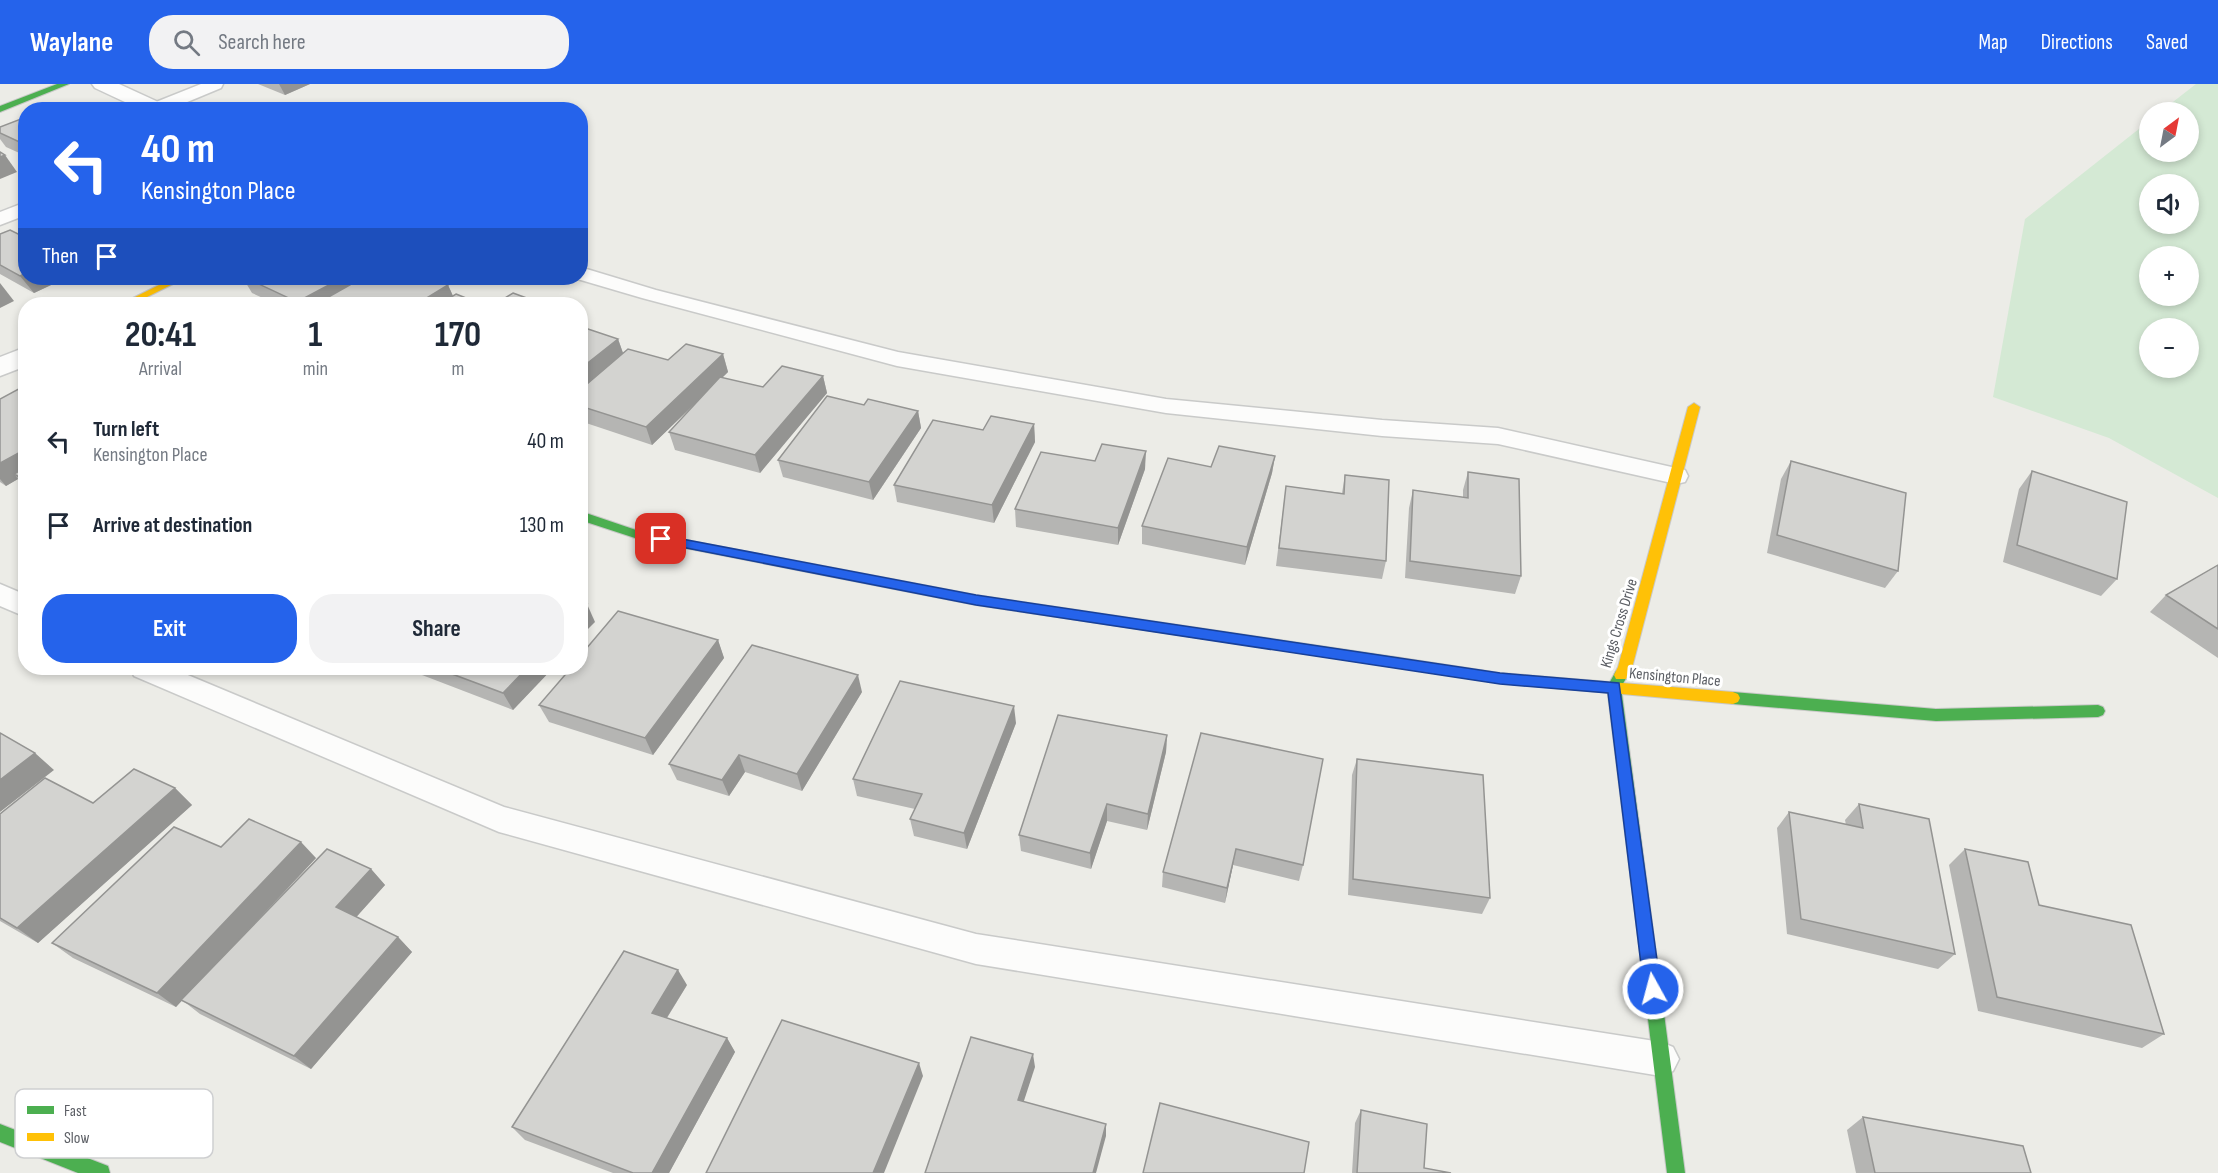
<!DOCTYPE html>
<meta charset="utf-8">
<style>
body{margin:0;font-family:"Sofia Sans Condensed",sans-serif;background:#f2f2f3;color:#1f2937;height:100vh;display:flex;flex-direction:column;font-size:22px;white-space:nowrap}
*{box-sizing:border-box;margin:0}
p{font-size:20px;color:#747a83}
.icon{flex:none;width:33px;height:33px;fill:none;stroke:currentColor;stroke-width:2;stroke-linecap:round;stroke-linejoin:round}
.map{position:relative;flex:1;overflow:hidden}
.details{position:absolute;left:18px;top:213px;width:570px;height:378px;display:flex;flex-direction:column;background:#fff;border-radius:24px;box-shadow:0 3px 9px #0003}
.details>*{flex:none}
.hud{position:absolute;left:18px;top:18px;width:570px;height:183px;border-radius:24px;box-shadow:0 3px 9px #0003;background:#2563eb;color:#fff;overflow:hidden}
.needle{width:39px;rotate:32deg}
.fabs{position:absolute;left:2139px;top:18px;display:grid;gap:12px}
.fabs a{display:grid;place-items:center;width:60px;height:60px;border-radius:50%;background:#fff;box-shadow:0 3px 9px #0003;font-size:30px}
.pin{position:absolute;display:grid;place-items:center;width:51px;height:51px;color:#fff;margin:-26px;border-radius:12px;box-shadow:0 3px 9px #0006}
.me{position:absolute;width:66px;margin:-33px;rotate:353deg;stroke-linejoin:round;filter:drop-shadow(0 0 4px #0008)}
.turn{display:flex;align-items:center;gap:21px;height:126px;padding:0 24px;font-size:27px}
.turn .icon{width:78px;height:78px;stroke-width:2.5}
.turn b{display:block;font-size:42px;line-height:51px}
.then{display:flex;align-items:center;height:57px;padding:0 24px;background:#0003;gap:12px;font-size:22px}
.eta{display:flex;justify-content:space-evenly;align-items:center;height:102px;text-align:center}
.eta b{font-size:36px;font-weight:700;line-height:42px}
.primary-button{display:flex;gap:12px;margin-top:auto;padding:12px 24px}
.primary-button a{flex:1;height:69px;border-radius:24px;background:#2563eb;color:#fff;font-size:24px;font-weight:700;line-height:69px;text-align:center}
.primary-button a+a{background:#f2f2f3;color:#1f2937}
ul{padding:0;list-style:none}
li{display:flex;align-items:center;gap:18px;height:84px;padding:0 24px}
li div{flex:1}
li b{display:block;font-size:22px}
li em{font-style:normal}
header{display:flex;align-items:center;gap:36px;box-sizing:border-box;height:84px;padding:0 30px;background:#2563eb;color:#fff}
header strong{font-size:28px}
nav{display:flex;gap:33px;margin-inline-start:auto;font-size:21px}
.search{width:420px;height:54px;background:#f2f2f3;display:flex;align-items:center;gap:15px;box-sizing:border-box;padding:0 21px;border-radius:24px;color:#747a83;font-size:22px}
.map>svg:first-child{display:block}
.green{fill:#d4e9d4;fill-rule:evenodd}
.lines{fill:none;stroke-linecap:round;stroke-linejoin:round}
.lane-casing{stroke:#c9cac9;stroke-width:3}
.street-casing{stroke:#c9cac9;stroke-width:3}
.fast-casing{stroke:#c9c9c8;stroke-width:2}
.slow-casing{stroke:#c9c9c8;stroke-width:2}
.lane{fill:#fcfcfb;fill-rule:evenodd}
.street{fill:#fcfcfb;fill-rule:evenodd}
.fast{fill:#4caf50;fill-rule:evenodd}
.slow{fill:#ffc107;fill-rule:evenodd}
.wall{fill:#b5b5b3}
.shaded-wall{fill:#949492}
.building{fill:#d3d3d0;stroke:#949492;stroke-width:1.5}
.route{fill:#2563eb;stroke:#184099;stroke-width:1.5}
.labels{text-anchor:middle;stroke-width:6;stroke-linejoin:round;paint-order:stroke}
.street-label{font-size:16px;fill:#5c5f65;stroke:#fff}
.key{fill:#fff;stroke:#cecfd1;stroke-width:1.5}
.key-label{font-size:16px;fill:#5c5f65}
</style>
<header>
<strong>Waylane</strong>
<div class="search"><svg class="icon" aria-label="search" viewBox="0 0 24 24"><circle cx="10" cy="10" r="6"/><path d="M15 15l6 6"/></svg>Search here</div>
<nav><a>Map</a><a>Directions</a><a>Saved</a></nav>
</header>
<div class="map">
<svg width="2218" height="1089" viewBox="0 0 2218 1089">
<rect width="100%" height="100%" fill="#ecece7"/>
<!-- green -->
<path class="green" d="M 2196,0 L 2218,0 L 2218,414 L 2109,354 L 1993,313 L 2025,135 L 2149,37 L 2150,68 L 2188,68 L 2188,28 L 2160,28 ZM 2150,100 L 2188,100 L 2188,140 L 2150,140 ZM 2150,172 L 2188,172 L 2188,212 L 2150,212 ZM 2150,244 L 2188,244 L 2188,284 L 2150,284 Z"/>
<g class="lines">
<!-- lane casing -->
<g class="lane-casing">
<g id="lane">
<path d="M 201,0 L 223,0 L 221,4 L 168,26 L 148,24 L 151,20 Z"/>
<path d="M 26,118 L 26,131 L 0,141 L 0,128 Z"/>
<path d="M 580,183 L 656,206 L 898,268 L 1166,315 L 1382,336 L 1498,344 L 1676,384 L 1685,386 L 1688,392 L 1685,398 L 1676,400 L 1498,360 L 1382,352 L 1166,329 L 897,282 L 642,214 L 574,194 L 580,194 Z"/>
<path d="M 0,500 L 26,511 L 26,533 L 0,522 Z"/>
<path d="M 130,584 L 171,584 L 504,723 L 976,850 L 1661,958 L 1673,963 L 1679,975 L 1673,987 L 1661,992 L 976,880 L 499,748 L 134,592 Z"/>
</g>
</g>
<!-- street casing -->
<g class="street-casing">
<g id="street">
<path d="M 92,0 L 119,0 L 167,22 L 170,26 L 142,26 L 95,4 Z"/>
<path d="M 26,263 L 26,282 L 0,292 L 0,273 Z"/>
</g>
</g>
<!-- fast casing -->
<g class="fast-casing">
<g id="fast">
<path d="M 57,0 L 69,0 L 0,28 L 0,22 Z"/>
<path d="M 580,427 L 639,447 L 976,511 L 1395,573 L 1400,574 L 1402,578 L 1400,582 L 1395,583 L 976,521 L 638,455 L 580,436 Z"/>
<path d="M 1621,586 L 1626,587 L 1628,591 L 1621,603 L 1685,1089 L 1667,1089 L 1607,603 L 1616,587 Z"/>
<path d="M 1733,608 L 1936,625 L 2098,621 L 2103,623 L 2105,627 L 2103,631 L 2098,633 L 1936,637 L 1733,620 L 1728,618 L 1726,614 L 1728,610 Z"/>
<path d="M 0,1040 L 108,1082 L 110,1089 L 78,1089 L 0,1058 Z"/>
</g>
</g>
<!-- slow casing -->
<g class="slow-casing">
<g id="slow">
<path d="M 173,194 L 185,194 L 133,220 L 121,220 Z"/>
<path d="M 1694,319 L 1700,323 L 1632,584 L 1626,595 L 1616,595 L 1614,591 L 1618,583 L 1688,323 Z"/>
<path d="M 1395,573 L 1500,589 L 1733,608 L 1738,610 L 1740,614 L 1738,618 L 1733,620 L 1500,599 L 1395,583 L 1390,582 L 1388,578 L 1390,574 Z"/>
</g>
</g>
<!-- lane -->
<use href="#lane" class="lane"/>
<!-- street -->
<use href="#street" class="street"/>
<!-- fast -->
<use href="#fast" class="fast"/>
<!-- slow -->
<use href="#slow" class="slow"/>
</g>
<!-- wall -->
<g class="wall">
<path d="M 258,0 L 310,0 L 285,11 Z"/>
<path d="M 26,33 L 26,72 L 6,63 L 0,55 L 0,43 Z"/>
<path d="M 0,150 L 26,194 L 66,194 L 34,209 L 0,190 Z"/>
<path d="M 243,194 L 429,194 L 448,201 L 453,212 L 481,220 L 276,220 L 252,209 Z"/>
<path d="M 580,247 L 618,255 L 623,269 L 668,276 L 723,270 L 728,288 L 722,294 L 763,303 L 823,292 L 827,309 L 760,389 L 675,366 L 669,348 L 697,317 L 652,361 L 580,337 Z"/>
<path d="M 26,301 L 26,403 L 18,395 L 6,402 L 0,398 L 0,315 Z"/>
<path d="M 864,321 L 918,327 L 921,344 L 873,416 L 783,393 L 778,376 Z"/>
<path d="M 1034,340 L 1035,358 L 994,439 L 897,418 L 894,401 L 983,346 Z"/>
<path d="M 1275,372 L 1272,389 L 1245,481 L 1142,460 L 1142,442 L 1211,383 Z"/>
<path d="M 1095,377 L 1145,385 L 1118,461 L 1016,443 L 1015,425 Z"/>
<path d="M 1791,377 L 1898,487 L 1885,504 L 1767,469 L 1781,395 Z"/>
<path d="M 2032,387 L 2117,495 L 2101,512 L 2003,478 L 2019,405 Z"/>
<path d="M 1468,388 L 1521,492 L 1515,510 L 1405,494 L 1409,424 L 1413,406 L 1463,413 L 1463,406 Z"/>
<path d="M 1345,391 L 1386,477 L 1382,495 L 1276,482 L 1286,402 L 1342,409 Z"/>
<path d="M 2218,481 L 2218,574 L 2150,528 L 2166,511 Z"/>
<path d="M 718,556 L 724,574 L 653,671 L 549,638 L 539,621 Z"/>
<path d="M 417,584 L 553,584 L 513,626 L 422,591 Z"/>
<path d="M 862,608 L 802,707 L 745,688 L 729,712 L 677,696 L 669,680 Z"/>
<path d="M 1016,639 L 967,765 L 914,752 L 910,735 L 915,725 L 857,712 L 853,695 Z"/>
<path d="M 1201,649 L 1303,781 L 1299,797 L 1233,781 L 1225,819 L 1162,803 L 1163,788 Z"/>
<path d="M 1167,651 L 1166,668 L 1147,746 L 1107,737 L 1091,785 L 1021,767 L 1019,751 Z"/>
<path d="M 1357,675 L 1490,814 L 1482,830 L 1348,811 L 1352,691 Z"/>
<path d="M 175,704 L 192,721 L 38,859 L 0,837 L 0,730 L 93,719 Z"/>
<path d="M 1859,720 L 1955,870 L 1938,885 L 1787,850 L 1777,744 L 1789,728 L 1846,741 L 1845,736 Z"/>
<path d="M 221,763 L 316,774 L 251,844 L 371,785 L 385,801 L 356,833 L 398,853 L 412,868 L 311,985 L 200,930 L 182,916 L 176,923 L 73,874 L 52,859 Z"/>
<path d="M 1965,765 L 2164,950 L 2142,964 L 1978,927 L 1949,781 Z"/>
<path d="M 687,901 L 667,934 L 727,954 L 735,968 L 669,1089 L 613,1089 L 525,1056 L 512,1043 Z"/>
<path d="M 1361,1026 L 1424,1084 L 1451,1089 L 1352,1089 L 1355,1039 Z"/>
<path d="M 1863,1033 L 2031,1089 L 1856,1089 L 1847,1046 Z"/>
</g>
<!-- shaded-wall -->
<g class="shaded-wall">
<path d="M 279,0 L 310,0 L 285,11 Z"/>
<path d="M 5,71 L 17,88 L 0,95 L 0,73 Z"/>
<path d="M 26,189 L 26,194 L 66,194 L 34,209 L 20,192 Z"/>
<path d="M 342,194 L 383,194 L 335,220 L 299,220 L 297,218 Z"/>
<path d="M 0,199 L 14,217 L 0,224 Z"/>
<path d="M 448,201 L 456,219 L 453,220 L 417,220 Z"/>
<path d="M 618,255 L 624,272 L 580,308 L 580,285 Z"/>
<path d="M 723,270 L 728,288 L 652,361 L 646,343 Z"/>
<path d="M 823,292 L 827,309 L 760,389 L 755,371 Z"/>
<path d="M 918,327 L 921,344 L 873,416 L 869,398 Z"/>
<path d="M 1034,340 L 1035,358 L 994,439 L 992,421 Z"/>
<path d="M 26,365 L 26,391 L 14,390 L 18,395 L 6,402 L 0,395 L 0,379 Z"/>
<path d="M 1146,367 L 1145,385 L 1118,461 L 1118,444 Z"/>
<path d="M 1275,372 L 1272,389 L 1245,481 L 1247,463 Z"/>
<path d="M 587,520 L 595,538 L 580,553 L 580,527 Z"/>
<path d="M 718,556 L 724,574 L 653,671 L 645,654 Z"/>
<path d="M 527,584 L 553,584 L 513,626 L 503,609 Z"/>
<path d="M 858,591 L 862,608 L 802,707 L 797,690 Z"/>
<path d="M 1014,622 L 1016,639 L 967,765 L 964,749 Z"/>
<path d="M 1167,651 L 1166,668 L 1147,746 L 1148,730 Z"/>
<path d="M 35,669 L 54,686 L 0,728 L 0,696 Z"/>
<path d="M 739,671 L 745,688 L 729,712 L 722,696 Z"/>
<path d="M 175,704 L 192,721 L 38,859 L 17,844 Z"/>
<path d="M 1107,720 L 1107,737 L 1091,785 L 1090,769 Z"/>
<path d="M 301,758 L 316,774 L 176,923 L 157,909 Z"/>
<path d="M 1236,765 L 1233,781 L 1225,819 L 1227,804 Z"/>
<path d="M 371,785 L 385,801 L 351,839 L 336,823 Z"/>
<path d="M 398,853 L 412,868 L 311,985 L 294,972 Z"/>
<path d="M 678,886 L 687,901 L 661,943 L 652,929 Z"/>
<path d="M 727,954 L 735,968 L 669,1089 L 652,1089 Z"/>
<path d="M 1033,970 L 1035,983 L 1020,1029 L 1018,1016 Z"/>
<path d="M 919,979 L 923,992 L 884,1089 L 873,1089 Z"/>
<path d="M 1106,1040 L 1106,1052 L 1096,1089 L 1093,1089 Z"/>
</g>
<!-- building -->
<g class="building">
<path d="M 57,20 L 68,26 L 45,26 Z"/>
<path d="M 26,33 L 26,61 L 0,49 L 0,43 Z"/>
<path d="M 0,68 L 5,71 L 0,73 Z"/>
<path d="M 10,146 L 22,152 L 26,150 L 26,189 L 20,192 L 0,181 L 0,150 Z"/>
<path d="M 246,194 L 342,194 L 297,218 Z"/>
<path d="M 362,194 L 429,194 L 448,201 L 417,220 L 316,220 Z"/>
<path d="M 513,209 L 543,220 L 495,220 Z"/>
<path d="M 456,210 L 481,220 L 440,220 Z"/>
<path d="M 585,244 L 618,255 L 580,285 L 580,247 Z"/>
<path d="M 686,260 L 723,270 L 646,343 L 580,322 L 580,306 L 628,265 L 668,276 Z"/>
<path d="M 782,282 L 823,292 L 755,371 L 669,348 L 720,293 L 763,303 Z"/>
<path d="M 26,301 L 26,365 L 0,379 L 0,315 Z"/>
<path d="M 827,312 L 864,321 L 868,315 L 918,327 L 869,398 L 778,376 Z"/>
<path d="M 991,332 L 1034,340 L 992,421 L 894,401 L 933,336 L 983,346 Z"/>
<path d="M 1102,360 L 1146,367 L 1118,444 L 1015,425 L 1041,368 L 1095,377 Z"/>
<path d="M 1219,362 L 1275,372 L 1247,463 L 1142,442 L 1168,374 L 1211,383 Z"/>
<path d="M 1791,377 L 1906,409 L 1898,487 L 1777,451 Z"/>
<path d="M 26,383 L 26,397 L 14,390 Z"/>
<path d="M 2032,387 L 2127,418 L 2117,495 L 2017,461 Z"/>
<path d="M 1468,388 L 1519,395 L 1521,492 L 1410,477 L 1413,406 L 1468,414 Z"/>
<path d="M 1345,391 L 1389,396 L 1386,477 L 1279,464 L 1286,402 L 1344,410 Z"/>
<path d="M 26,424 L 26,431 L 20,427 Z"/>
<path d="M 2218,481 L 2218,545 L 2166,511 Z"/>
<path d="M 580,518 L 587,520 L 580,527 Z"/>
<path d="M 618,527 L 718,556 L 645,654 L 539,621 L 571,584 L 580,584 L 580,572 Z"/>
<path d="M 752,561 L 858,591 L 797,690 L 739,671 L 722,696 L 669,680 Z"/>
<path d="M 436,584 L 527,584 L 503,609 Z"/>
<path d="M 900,597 L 1014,622 L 964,749 L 910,735 L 922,710 L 853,695 Z"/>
<path d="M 1058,631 L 1167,651 L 1148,730 L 1107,720 L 1090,769 L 1019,751 Z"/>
<path d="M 0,649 L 35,669 L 0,696 Z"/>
<path d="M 1201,649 L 1323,675 L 1303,781 L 1236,765 L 1227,804 L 1163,788 Z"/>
<path d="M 1357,675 L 1483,691 L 1490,814 L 1353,795 Z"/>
<path d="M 134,685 L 175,704 L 17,844 L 0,834 L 0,730 L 45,694 L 93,719 Z"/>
<path d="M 1859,720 L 1929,735 L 1955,870 L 1801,835 L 1789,728 L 1863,744 Z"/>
<path d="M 249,735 L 301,758 L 157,909 L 52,859 L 174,743 L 221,763 Z"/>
<path d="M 327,765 L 371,785 L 336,823 L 398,853 L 294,972 L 181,916 Z"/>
<path d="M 1965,765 L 2028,778 L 2039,821 L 2131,841 L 2164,950 L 1997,913 Z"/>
<path d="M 624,867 L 678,886 L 652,929 L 727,954 L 652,1089 L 633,1089 L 512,1043 Z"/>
<path d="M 782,936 L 919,979 L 873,1089 L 706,1089 Z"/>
<path d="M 971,953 L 1033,970 L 1018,1016 L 1106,1040 L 1093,1089 L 925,1089 Z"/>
<path d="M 1160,1019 L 1309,1058 L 1304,1089 L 1143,1089 Z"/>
<path d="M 1361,1026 L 1427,1040 L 1424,1084 L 1451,1089 L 1357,1089 Z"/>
<path d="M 1863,1033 L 2023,1062 L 2031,1089 L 1875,1089 Z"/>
</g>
<!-- route -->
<path class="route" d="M 661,451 L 976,511 L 1500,589 L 1619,599 L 1661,905 L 1659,911 L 1653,913 L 1646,911 L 1644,905 L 1608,609 L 1500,600 L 976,521 L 656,458 L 654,455 L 656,452 Z"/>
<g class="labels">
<!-- street labels -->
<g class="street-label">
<text transform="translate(1618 539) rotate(-73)" y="6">Kings Cross Drive</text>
<text transform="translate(1675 592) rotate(5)" y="6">Kensington Place</text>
</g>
</g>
<!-- legend -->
<rect x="15" y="1005" width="198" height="69" rx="9" class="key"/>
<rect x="27" y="1022" width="27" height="8" fill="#4caf50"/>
<rect x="27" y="1049" width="27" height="8" fill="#ffc107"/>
<g class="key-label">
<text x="64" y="1032">Fast</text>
<text x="64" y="1059">Slow</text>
</g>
</svg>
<div class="fabs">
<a><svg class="needle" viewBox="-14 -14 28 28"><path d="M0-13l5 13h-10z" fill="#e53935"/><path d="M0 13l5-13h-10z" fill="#747a83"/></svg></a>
<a><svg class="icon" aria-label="sound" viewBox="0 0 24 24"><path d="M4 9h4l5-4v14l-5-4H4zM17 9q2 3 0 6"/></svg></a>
<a>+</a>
<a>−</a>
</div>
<div class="pin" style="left:661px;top:455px;background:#d93025"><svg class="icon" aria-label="arrive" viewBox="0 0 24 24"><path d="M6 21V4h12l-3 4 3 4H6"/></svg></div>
<svg class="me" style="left:1653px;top:905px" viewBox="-20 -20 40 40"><circle r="17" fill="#2563eb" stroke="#fff" stroke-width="3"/><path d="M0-11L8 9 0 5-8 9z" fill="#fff"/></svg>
<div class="hud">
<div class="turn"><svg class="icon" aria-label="left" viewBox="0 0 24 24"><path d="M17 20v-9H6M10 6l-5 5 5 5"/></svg><div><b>40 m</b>Kensington Place</div></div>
<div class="then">Then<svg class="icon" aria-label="arrive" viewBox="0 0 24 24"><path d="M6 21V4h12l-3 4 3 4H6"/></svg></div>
</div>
<section class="details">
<div class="eta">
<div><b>20:41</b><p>Arrival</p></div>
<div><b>1</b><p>min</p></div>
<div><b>170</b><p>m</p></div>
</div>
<ul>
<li><svg class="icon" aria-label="left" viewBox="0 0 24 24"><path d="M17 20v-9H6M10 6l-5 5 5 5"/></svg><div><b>Turn left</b><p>Kensington Place</p></div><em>40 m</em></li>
<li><svg class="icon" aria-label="arrive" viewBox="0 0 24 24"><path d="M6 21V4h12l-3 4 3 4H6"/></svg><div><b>Arrive at destination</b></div><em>130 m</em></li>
</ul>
<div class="primary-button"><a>Exit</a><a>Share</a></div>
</section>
</div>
